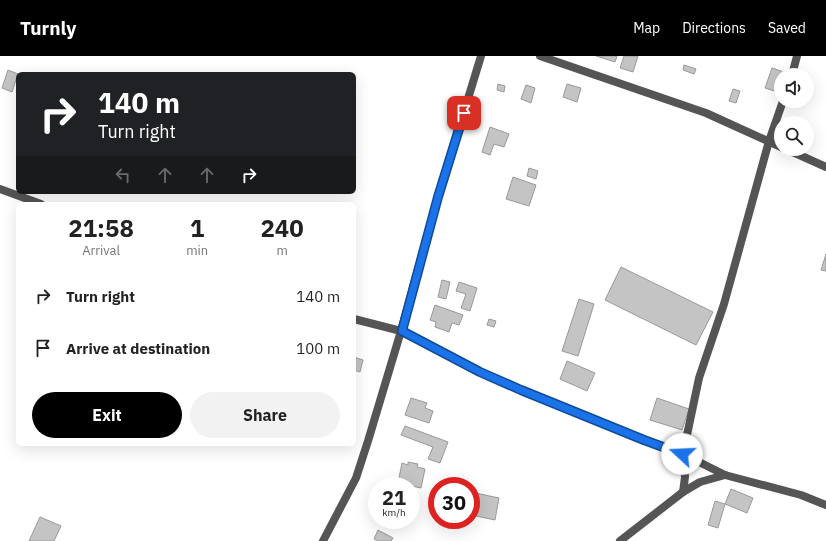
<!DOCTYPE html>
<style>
body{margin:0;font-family:"IBM Plex Sans",sans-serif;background:#f2f2f2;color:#222;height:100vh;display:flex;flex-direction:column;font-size:15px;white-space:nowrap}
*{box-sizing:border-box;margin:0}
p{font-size:13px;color:#767676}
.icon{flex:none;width:22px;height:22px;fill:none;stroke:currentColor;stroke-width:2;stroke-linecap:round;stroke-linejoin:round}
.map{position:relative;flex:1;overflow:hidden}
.panel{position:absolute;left:16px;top:146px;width:340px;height:244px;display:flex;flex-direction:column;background:#fff;border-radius:6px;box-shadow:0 4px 16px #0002}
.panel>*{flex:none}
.guide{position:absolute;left:16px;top:16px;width:340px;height:122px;border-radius:6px;box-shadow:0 4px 16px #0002;background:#202124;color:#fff;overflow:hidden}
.buttons{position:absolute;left:774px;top:12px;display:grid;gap:8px}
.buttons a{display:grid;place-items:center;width:40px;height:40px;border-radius:50%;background:#fff;box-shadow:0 4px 16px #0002;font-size:20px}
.speed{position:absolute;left:368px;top:421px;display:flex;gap:8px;font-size:20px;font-weight:700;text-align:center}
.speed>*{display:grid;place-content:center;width:52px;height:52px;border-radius:50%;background:#fff;box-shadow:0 4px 16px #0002;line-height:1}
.speed small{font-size:10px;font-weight:400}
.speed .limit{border:6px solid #d22;background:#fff;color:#111}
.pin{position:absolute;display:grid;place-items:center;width:34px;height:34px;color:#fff;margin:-17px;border-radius:8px;box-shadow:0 2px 6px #0006}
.me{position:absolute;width:44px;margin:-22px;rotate:290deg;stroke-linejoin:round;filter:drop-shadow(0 0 3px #0008)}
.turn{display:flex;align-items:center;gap:14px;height:84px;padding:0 16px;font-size:18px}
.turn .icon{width:52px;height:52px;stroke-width:2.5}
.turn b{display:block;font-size:28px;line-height:34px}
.lanes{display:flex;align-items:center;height:38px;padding:0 16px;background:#0003;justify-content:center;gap:20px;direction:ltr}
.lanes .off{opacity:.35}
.eta{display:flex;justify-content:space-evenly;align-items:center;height:68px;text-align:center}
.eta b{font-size:24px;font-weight:700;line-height:28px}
.button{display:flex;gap:8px;margin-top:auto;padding:8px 16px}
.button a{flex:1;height:46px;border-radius:24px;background:#000;color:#fff;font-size:16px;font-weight:700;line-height:46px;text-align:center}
.button a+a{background:#f2f2f2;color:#222}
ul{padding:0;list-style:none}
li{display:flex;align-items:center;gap:12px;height:52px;padding:0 16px}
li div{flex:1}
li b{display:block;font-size:15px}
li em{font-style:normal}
header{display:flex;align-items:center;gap:24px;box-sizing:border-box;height:56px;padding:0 20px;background:#000;color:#fff}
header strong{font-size:19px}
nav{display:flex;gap:22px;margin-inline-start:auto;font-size:14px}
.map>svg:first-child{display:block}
.building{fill:#c4c4c4;stroke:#999}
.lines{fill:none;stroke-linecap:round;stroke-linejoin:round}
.street{stroke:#555;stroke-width:8}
.route-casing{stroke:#114b97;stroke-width:10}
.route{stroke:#1a73e8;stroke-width:7}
</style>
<header>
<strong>Turnly</strong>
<nav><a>Map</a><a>Directions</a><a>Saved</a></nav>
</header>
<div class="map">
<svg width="826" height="485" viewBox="0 0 826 485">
<rect width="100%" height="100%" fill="#fff"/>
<!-- building -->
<g class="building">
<path d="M 596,0 L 617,0 L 615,6 Z"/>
<path d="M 624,0 L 638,0 L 633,16 L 620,12 Z"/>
<path d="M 684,9 L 696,13 L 694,18 L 683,14 Z"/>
<path d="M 772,12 L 787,17 L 787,19 L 781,19 L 781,37 L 765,32 Z"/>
<path d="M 8,14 L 18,18 L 12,36 L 2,32 Z"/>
<path d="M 498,28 L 505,30 L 504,36 L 497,34 Z"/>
<path d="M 567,28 L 581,32 L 577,46 L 563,41 Z"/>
<path d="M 526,29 L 535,32 L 531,47 L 521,43 Z"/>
<path d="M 733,33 L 740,35 L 736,47 L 729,45 Z"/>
<path d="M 490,71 L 509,78 L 504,91 L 494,88 L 490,99 L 482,96 Z"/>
<path d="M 529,112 L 538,115 L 536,123 L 527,120 Z"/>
<path d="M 513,121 L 536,129 L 529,150 L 506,143 Z"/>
<path d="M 826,198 L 826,215 L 821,214 Z"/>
<path d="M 621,211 L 713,256 L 696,289 L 605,244 Z"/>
<path d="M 442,224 L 450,226 L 446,243 L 438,241 Z"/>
<path d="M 459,226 L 477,232 L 470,255 L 461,252 L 466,238 L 456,235 Z"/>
<path d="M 579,243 L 594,248 L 578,300 L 562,295 Z"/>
<path d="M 435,249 L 463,259 L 459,269 L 452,267 L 449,276 L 435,271 L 436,266 L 430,264 Z"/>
<path d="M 489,263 L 496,265 L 494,271 L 487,269 Z"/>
<path d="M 354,301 L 363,304 L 360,316 L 354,314 Z"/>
<path d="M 567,305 L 595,317 L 587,335 L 560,323 Z"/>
<path d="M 411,342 L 427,347 L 425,352 L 433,355 L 429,367 L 405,359 Z"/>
<path d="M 657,342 L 689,353 L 682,374 L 650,364 Z"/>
<path d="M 405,370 L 448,386 L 440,407 L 428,403 L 433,391 L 401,379 Z"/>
<path d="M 408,406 L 418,408 L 417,411 L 425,413 L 421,432 L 398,427 L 402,407 L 408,409 Z"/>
<path d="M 731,433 L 753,442 L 747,457 L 725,448 Z"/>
<path d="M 471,436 L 499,442 L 495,464 L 471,459 Z"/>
<path d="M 715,445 L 725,448 L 718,472 L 708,469 Z"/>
<path d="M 40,461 L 61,470 L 54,485 L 29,485 Z"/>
<path d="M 378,474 L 393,482 L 391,485 L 378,485 L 374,483 Z"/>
</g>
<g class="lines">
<!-- street -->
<g class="street">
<path d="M 540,0 L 706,57 L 781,91"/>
<path d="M 792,19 L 797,0"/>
<path d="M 786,93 L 826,111"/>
<path d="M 0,133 L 41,148"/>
<path d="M 354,263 L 401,275 L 480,316 L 521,334 L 643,384 L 683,398 L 725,419 L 801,439 L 826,449"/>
<path d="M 683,436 L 685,421 L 683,398 L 699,322 L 724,248 L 769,85 L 783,45"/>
<path d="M 323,485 L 356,422 L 368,385 L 401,275 L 438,141 L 481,0"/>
<path d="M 620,485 L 683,436 L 700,426 L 725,419"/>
</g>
</g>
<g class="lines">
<!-- route casing -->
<g class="route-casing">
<path id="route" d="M 464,57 L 438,141 L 402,275 L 480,316 L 521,334 L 644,384 L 682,398"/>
</g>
<!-- route -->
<use href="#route" class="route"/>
</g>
</svg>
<div class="buttons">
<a><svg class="icon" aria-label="sound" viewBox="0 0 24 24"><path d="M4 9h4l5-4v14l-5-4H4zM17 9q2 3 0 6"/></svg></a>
<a><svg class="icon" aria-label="search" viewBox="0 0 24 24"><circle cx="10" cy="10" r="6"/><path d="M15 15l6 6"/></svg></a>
</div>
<div class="speed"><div>21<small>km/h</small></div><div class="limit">30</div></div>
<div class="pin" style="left:464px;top:57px;background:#d93025"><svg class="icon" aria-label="arrive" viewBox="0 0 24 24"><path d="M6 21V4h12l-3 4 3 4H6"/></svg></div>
<svg class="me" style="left:682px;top:398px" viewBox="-20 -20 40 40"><circle r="19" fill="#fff"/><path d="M0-13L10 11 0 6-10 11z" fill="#1a73e8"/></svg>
<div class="guide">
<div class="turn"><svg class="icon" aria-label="right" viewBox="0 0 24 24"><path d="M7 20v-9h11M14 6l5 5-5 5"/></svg><div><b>140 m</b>Turn right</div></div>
<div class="lanes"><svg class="icon off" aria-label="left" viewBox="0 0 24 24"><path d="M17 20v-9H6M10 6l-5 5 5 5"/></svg><svg class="icon off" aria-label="ahead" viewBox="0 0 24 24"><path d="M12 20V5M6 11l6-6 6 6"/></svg><svg class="icon off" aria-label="ahead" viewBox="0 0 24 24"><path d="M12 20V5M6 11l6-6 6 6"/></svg><svg class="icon" aria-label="right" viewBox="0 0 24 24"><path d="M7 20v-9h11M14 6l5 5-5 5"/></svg></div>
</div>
<section class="panel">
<div class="eta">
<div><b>21:58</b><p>Arrival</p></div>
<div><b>1</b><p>min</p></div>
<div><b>240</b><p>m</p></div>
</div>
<ul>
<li><svg class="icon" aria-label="right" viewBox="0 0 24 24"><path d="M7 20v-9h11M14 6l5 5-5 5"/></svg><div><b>Turn right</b></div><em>140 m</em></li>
<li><svg class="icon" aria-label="arrive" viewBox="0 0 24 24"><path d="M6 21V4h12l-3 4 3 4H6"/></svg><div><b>Arrive at destination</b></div><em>100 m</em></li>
</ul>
<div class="button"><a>Exit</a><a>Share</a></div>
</section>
</div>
